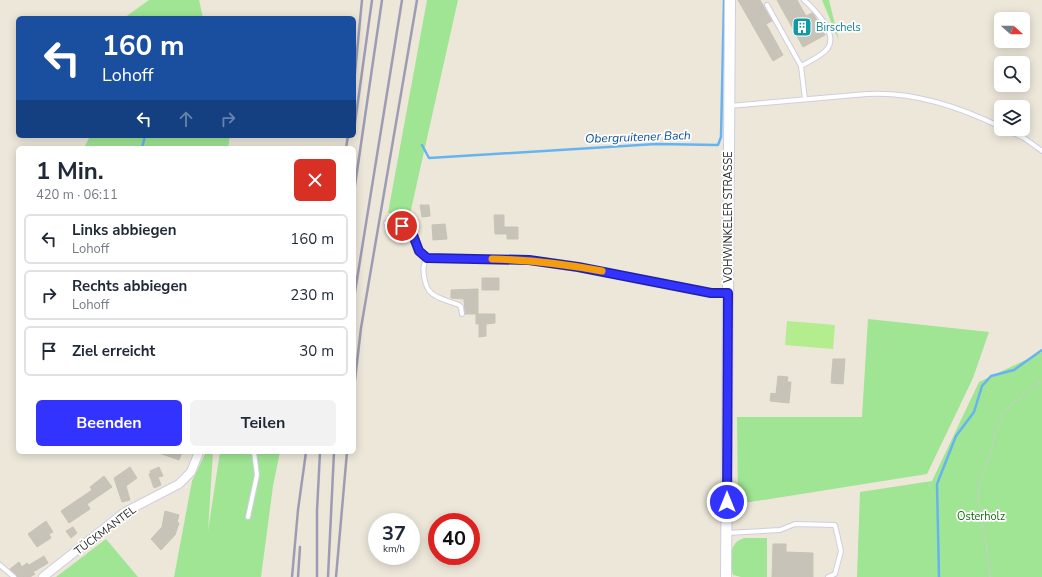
<!DOCTYPE html>
<html lang="de">
<meta charset="utf-8">
<style>
body{margin:0;font-family:"Nunito Sans",sans-serif;background:#f2f2f3;color:#1f2937;height:100vh;display:flex;flex-direction:column;font-size:15px;white-space:nowrap}
*{box-sizing:border-box;margin:0}
p{font-size:13px;color:#747a83}
.icon{flex:none;width:22px;height:22px;fill:none;stroke:currentColor;stroke-width:2;stroke-linecap:round;stroke-linejoin:round}
.map{position:relative;flex:1;overflow:hidden}
.sheet{position:absolute;left:16px;top:146px;width:340px;height:308px;display:flex;flex-direction:column;background:#fff;border-radius:6px;box-shadow:0 2px 10px #0003}
.sheet>*{flex:none}
.hud{position:absolute;left:16px;top:16px;width:340px;height:122px;border-radius:6px;box-shadow:0 2px 10px #0003;background:#1a4fa0;color:#fff;overflow:hidden}
.needle{width:26px;rotate:111deg}
.buttons{position:absolute;left:994px;top:12px;display:grid;gap:8px}
.buttons a{display:grid;place-items:center;width:36px;height:36px;border-radius:6px;background:#fff;box-shadow:0 2px 10px #0003;font-size:20px}
.speed{position:absolute;left:368px;top:513px;display:flex;gap:8px;font-size:20px;font-weight:700;text-align:center}
.speed>*{display:grid;place-content:center;width:52px;height:52px;border-radius:50%;background:#fff;box-shadow:0 2px 10px #0003;line-height:1}
.speed small{font-size:10px;font-weight:400}
.speed .limit{border:6px solid #d22;background:#fff;color:#111}
.pin{position:absolute;display:grid;place-items:center;width:34px;height:34px;color:#fff;margin:-17px;border:2px solid #fff;border-radius:50%;box-shadow:0 1px 4px #0007}
.me{position:absolute;width:44px;margin:-22px;rotate:0deg;stroke-linejoin:round;filter:drop-shadow(0 0 3px #0008)}
.turn{display:flex;align-items:center;gap:14px;height:84px;padding:0 20px;font-size:18px}
.turn .icon{width:52px;height:52px;stroke-width:2.5}
.turn b{display:block;font-size:28px;line-height:34px}
.lanes{display:flex;align-items:center;height:38px;padding:0 20px;background:#0003;justify-content:center;gap:20px;direction:ltr}
.lanes .off{opacity:.35}
.round{display:grid;place-items:center;flex:none;width:42px;height:42px;border-radius:6px;background:#f2f2f3}
.head{display:flex;align-items:center;justify-content:space-between;height:68px;padding:0 20px}
h1{font-size:24px;font-weight:700;line-height:30px}
.cta{display:flex;gap:8px;margin-top:auto;padding:8px 20px}
.cta a{flex:1;height:46px;border-radius:6px;background:#33f;color:#fff;font-size:16px;font-weight:700;line-height:46px;text-align:center}
.cta a+a{background:#f2f2f3;color:#1f2937}
ul{padding:0;list-style:none}
li{display:flex;align-items:center;gap:12px;height:50px;margin:0 8px 6px;padding:0 12px;border:2px solid #e0e1e3;border-radius:6px}
li div{flex:1}
li b{display:block;font-size:15px}
li em{font-style:normal}
.map>svg:first-child{display:block}
.green{fill:#9fe593}
.pitch{fill:#b3ed8e}
.lines{fill:none;stroke-linecap:round;stroke-linejoin:round}
.stream{stroke:#67b3f2;stroke-width:2.5}
.building{fill:#c7c3b9;stroke:#c7c3b3}
.service-casing{stroke:#cecee2;stroke-width:6}
.minor-casing{stroke:#cecee2;stroke-width:10}
.tertiary-casing{stroke:#cecee2;stroke-width:12}
.path{stroke:#cbcbcb;stroke-width:1.5;stroke-dasharray:3 2;stroke-linecap:butt}
.service{stroke:#fff;stroke-width:4}
.minor{stroke:#fff;stroke-width:8}
.tertiary{stroke:#fff;stroke-width:10}
.rail{stroke:#9d9cb4;stroke-width:2.5}
.route-casing{stroke:#2121a6;stroke-width:10}
.route{stroke:#33f;stroke-width:7}
.slow{stroke:#f59e0b;stroke-width:7}
.labels{text-anchor:middle;stroke-width:3.5;stroke-linejoin:round;paint-order:stroke}
.culture-label{font-size:11px;fill:#0d838f;stroke:#fff;text-anchor:start}
.street-label{font-size:11px;fill:#282828;stroke:#fff}
.park-label{font-size:11px;fill:#186717;stroke:#fff}
.water-label{font-size:12px;font-style:italic;fill:#084e9c;stroke:#fff}
</style>
<div class="map">
<svg width="1042" height="577" viewBox="0 0 1042 577">
<rect width="100%" height="100%" fill="#ece7d9"/>
<!-- green -->
<g class="green">
<path d="M 149,0 L 199,0 L 203,18 L 124,18 Z"/>
<path d="M 427,0 L 458,0 L 410,214 L 388,213 Z"/>
<path d="M 822,0 L 829,0 L 839,41 Z"/>
<path d="M 90,136 L 230,136 L 228,148 L 84,148 Z"/>
<path d="M 868,319 L 989,332 L 973,378 L 927,474 L 738,504 L 737,417 L 862,417 Z"/>
<path d="M 1042,352 L 1042,577 L 857,577 L 860,492 L 932,481 L 979,382 Z"/>
<path d="M 206,452 L 213,452 L 208,531 L 220,452 L 280,452 L 273,486 L 261,577 L 174,577 L 192,481 Z"/>
<path d="M 744,538 L 767,538 L 767,577 L 741,577 L 733,575 C 729,560 728,543 744,538 Z"/>
<path d="M 106,539 L 138,577 L 56,577 Z"/>
</g>
<!-- pitch -->
<path class="pitch" d="M 787,321 L 835,325 L 833,349 L 785,345 Z"/>
<g class="lines">
<!-- stream -->
<g class="stream">
<path d="M 422,145 L 429,158 L 656,144 L 718,145 L 721,137 L 724,0"/>
<path d="M 142,148 L 145,136"/>
<path d="M 939,577 L 937,484 L 956,436 L 974,412 L 982,386 L 991,376 L 1014,370 L 1042,350"/>
</g>
</g>
<!-- building -->
<g class="building">
<path d="M 738,0 L 760,0 L 772,21 L 766,24 L 783,55 L 773,61 Z"/>
<path d="M 777,0 L 797,0 L 806,16 L 812,13 L 814,15 L 825,35 L 803,47 Z"/>
<path d="M 420,205 L 429,205 L 430,216 L 422,217 Z"/>
<path d="M 494,215 L 504,215 L 504,227 L 518,227 L 518,239 L 507,239 L 507,234 L 495,234 Z"/>
<path d="M 445,224 L 447,239 L 433,240 L 432,225 Z"/>
<rect x="482" y="278" width="17" height="12"/>
<path d="M 478,289 L 478,314 L 465,314 L 464,299 L 451,298 L 451,290 Z"/>
<path d="M 476,314 L 495,314 L 495,323 L 486,324 L 486,336 L 479,337 L 479,324 L 476,324 Z"/>
<path d="M 833,359 L 845,359 L 843,384 L 831,383 Z"/>
<path d="M 778,376 L 788,377 L 787,382 L 791,382 L 789,403 L 770,401 L 771,393 L 776,394 Z"/>
<path d="M 159,452 L 182,452 L 179,460 L 159,453 Z"/>
<path d="M 130,467 L 137,478 L 126,486 L 130,500 L 122,502 L 114,478 Z"/>
<path d="M 159,467 L 163,476 L 158,477 L 161,485 L 154,488 L 149,474 L 151,473 L 150,471 Z"/>
<path d="M 104,476 L 112,487 L 87,504 L 90,509 L 69,523 L 61,511 L 92,490 L 90,487 Z"/>
<path d="M 165,511 L 179,515 L 177,522 L 179,523 L 175,535 L 161,550 L 151,539 L 162,527 Z"/>
<path d="M 46,521 L 53,532 L 49,534 L 51,538 L 37,547 L 28,534 Z"/>
<path d="M 73,527 L 77,533 L 71,538 L 66,531 Z"/>
<path d="M 773,544 L 786,544 L 786,552 L 813,553 L 813,577 L 772,577 Z"/>
<path d="M 44,556 L 48,563 L 33,572 L 35,574 L 30,577 L 17,577 L 10,569 L 19,562 L 22,567 L 27,563 L 29,565 Z"/>
</g>
<g class="lines">
<!-- service casing -->
<g class="service-casing">
<g id="service">
<path d="M 767,5 L 801,66 L 805,99"/>
<path d="M 801,66 C 810,61 822,56 828,48 C 838,33 814,9 804,0"/>
<path d="M 729,106 L 867,94 C 913,91 960,107 1001,127"/>
<path d="M 1005,129 L 1024,138 L 1042,151"/>
<path d="M 386,223 C 396,225 408,227 413,237 C 419,248 416,249 427,258 L 529,260 L 578,267 L 711,293 L 727,293"/>
<path d="M 427,258 C 423,265 423,268 424,276 C 427,299 440,297 459,305 L 461,307 L 462,314"/>
<path d="M 248,517 L 257,475 L 254,452"/>
<path d="M 727,533 L 780,530 L 795,524 L 835,525 L 841,551 L 835,574 L 828,577"/>
<path d="M 0,565 L 14,577"/>
</g>
</g>
<!-- minor casing -->
<g class="minor-casing">
<path id="minor" d="M 43,577 L 125,512 L 179,484 L 191,472 L 199,452"/>
</g>
<!-- tertiary casing -->
<g class="tertiary-casing">
<path id="tertiary" d="M 726,577 L 730,0"/>
</g>
<!-- path -->
<path class="path" d="M 990,577 L 987,547 L 982,522 L 978,498 L 980,479 L 991,451 L 996,431 L 1002,415 L 1012,404 L 1042,381"/>
<!-- service -->
<use href="#service" class="service"/>
<!-- minor -->
<use href="#minor" class="minor"/>
<!-- tertiary -->
<use href="#tertiary" class="tertiary"/>
<!-- rail -->
<g class="rail">
<path d="M 354,83 L 362,0"/>
<path d="M 354,130 L 372,0"/>
<path d="M 346,148 L 348,136"/>
<path d="M 354,192 L 382,0"/>
<path d="M 354,298 L 402,0"/>
<path d="M 354,388 L 361,328 L 417,0"/>
<path d="M 292,577 L 298,510 L 306,452"/>
<path d="M 298,577 L 300,547"/>
<path d="M 317,577 L 317,511 L 320,452"/>
<path d="M 328,577 L 334,452"/>
<path d="M 336,577 L 347,452"/>
</g>
</g>
<g class="lines">
<!-- route casing -->
<g class="route-casing">
<path id="route" d="M 402,226 L 413,235 L 419,251 L 427,258 L 529,260 L 578,267 L 711,293 L 728,293 L 727,502"/>
</g>
<!-- route -->
<use href="#route" class="route"/>
<!-- slow -->
<path class="slow" d="M 492,259 C 529,260 565,264 602,271"/>
</g>
<!-- icons -->
<defs>
<g id="building-square" transform="scale(1)"><rect x="-9" y="-9" width="18" height="18" rx="4" fill="#0f9aa8" stroke="#fff"/><path d="M-4-6H4V6H1V3H-1V6H-4ZM-2.5-4.3h1.7v1.8h-1.7ZM.8-4.3h1.7v1.8H.8ZM-2.5-1h1.7V.8h-1.7ZM.8-1h1.7V.8H.8Z" fill="#fff"/></g>
</defs>
<g fill-rule="evenodd">
<use href="#building-square" x="802" y="27"/>
</g>
<g class="labels">
<!-- culture labels -->
<g class="culture-label">
<text x="816" y="31">Birschels</text>
</g>
<!-- street labels -->
<g class="street-label">
<text transform="translate(728 217) rotate(-90)" y="4">VOHWINKELER STRASSE</text>
<text transform="translate(105 530) rotate(-37)" y="4">TÜCKMANTEL</text>
</g>
<!-- park labels -->
<g class="park-label">
<text x="981" y="520">Osterholz</text>
</g>
<!-- water labels -->
<g class="water-label">
<text transform="translate(638 137) rotate(-2)" y="4">Obergruitener Bach</text>
</g>
</g>
</svg>
<div class="buttons">
<a><svg class="needle" viewBox="-14 -14 28 28"><path d="M0-13l5 13h-10z" fill="#e53935"/><path d="M0 13l5-13h-10z" fill="#747a83"/></svg></a>
<a><svg class="icon" aria-label="search" viewBox="0 0 24 24"><circle cx="10" cy="10" r="6"/><path d="M15 15l6 6"/></svg></a>
<a><svg class="icon" aria-label="layers" viewBox="0 0 24 24"><path d="M12 4l9 5-9 5-9-5zM3 14l9 5 9-5"/></svg></a>
</div>
<div class="speed"><div>37<small>km/h</small></div><div class="limit">40</div></div>
<div class="pin" style="left:402px;top:226px;background:#d93025"><svg class="icon" aria-label="arrive" viewBox="0 0 24 24"><path d="M6 21V4h12l-3 4 3 4H6"/></svg></div>
<svg class="me" style="left:727px;top:502px" viewBox="-20 -20 40 40"><circle r="17" fill="#33f" stroke="#fff" stroke-width="3"/><path d="M0-11L8 9 0 5-8 9z" fill="#fff"/></svg>
<div class="hud">
<div class="turn"><svg class="icon" aria-label="left" viewBox="0 0 24 24"><path d="M17 20v-9H6M10 6l-5 5 5 5"/></svg><div><b>160 m</b>Lohoff</div></div>
<div class="lanes"><svg class="icon" aria-label="left" viewBox="0 0 24 24"><path d="M17 20v-9H6M10 6l-5 5 5 5"/></svg><svg class="icon off" aria-label="ahead" viewBox="0 0 24 24"><path d="M12 20V5M6 11l6-6 6 6"/></svg><svg class="icon off" aria-label="right" viewBox="0 0 24 24"><path d="M7 20v-9h11M14 6l5 5-5 5"/></svg></div>
</div>
<section class="sheet">
<div class="head"><div><h1>1 Min.</h1><p>420 m · 06:11</p></div><a class="round" style="background:#d93025;color:#fff"><svg class="icon" aria-label="close" viewBox="0 0 24 24"><path d="M6 6l12 12M18 6L6 18"/></svg></a></div>
<ul>
<li><svg class="icon" aria-label="left" viewBox="0 0 24 24"><path d="M17 20v-9H6M10 6l-5 5 5 5"/></svg><div><b>Links abbiegen</b><p>Lohoff</p></div><em>160 m</em></li>
<li><svg class="icon" aria-label="right" viewBox="0 0 24 24"><path d="M7 20v-9h11M14 6l5 5-5 5"/></svg><div><b>Rechts abbiegen</b><p>Lohoff</p></div><em>230 m</em></li>
<li><svg class="icon" aria-label="arrive" viewBox="0 0 24 24"><path d="M6 21V4h12l-3 4 3 4H6"/></svg><div><b>Ziel erreicht</b></div><em>30 m</em></li>
</ul>
<div class="cta"><a>Beenden</a><a>Teilen</a></div>
</section>
</div>
